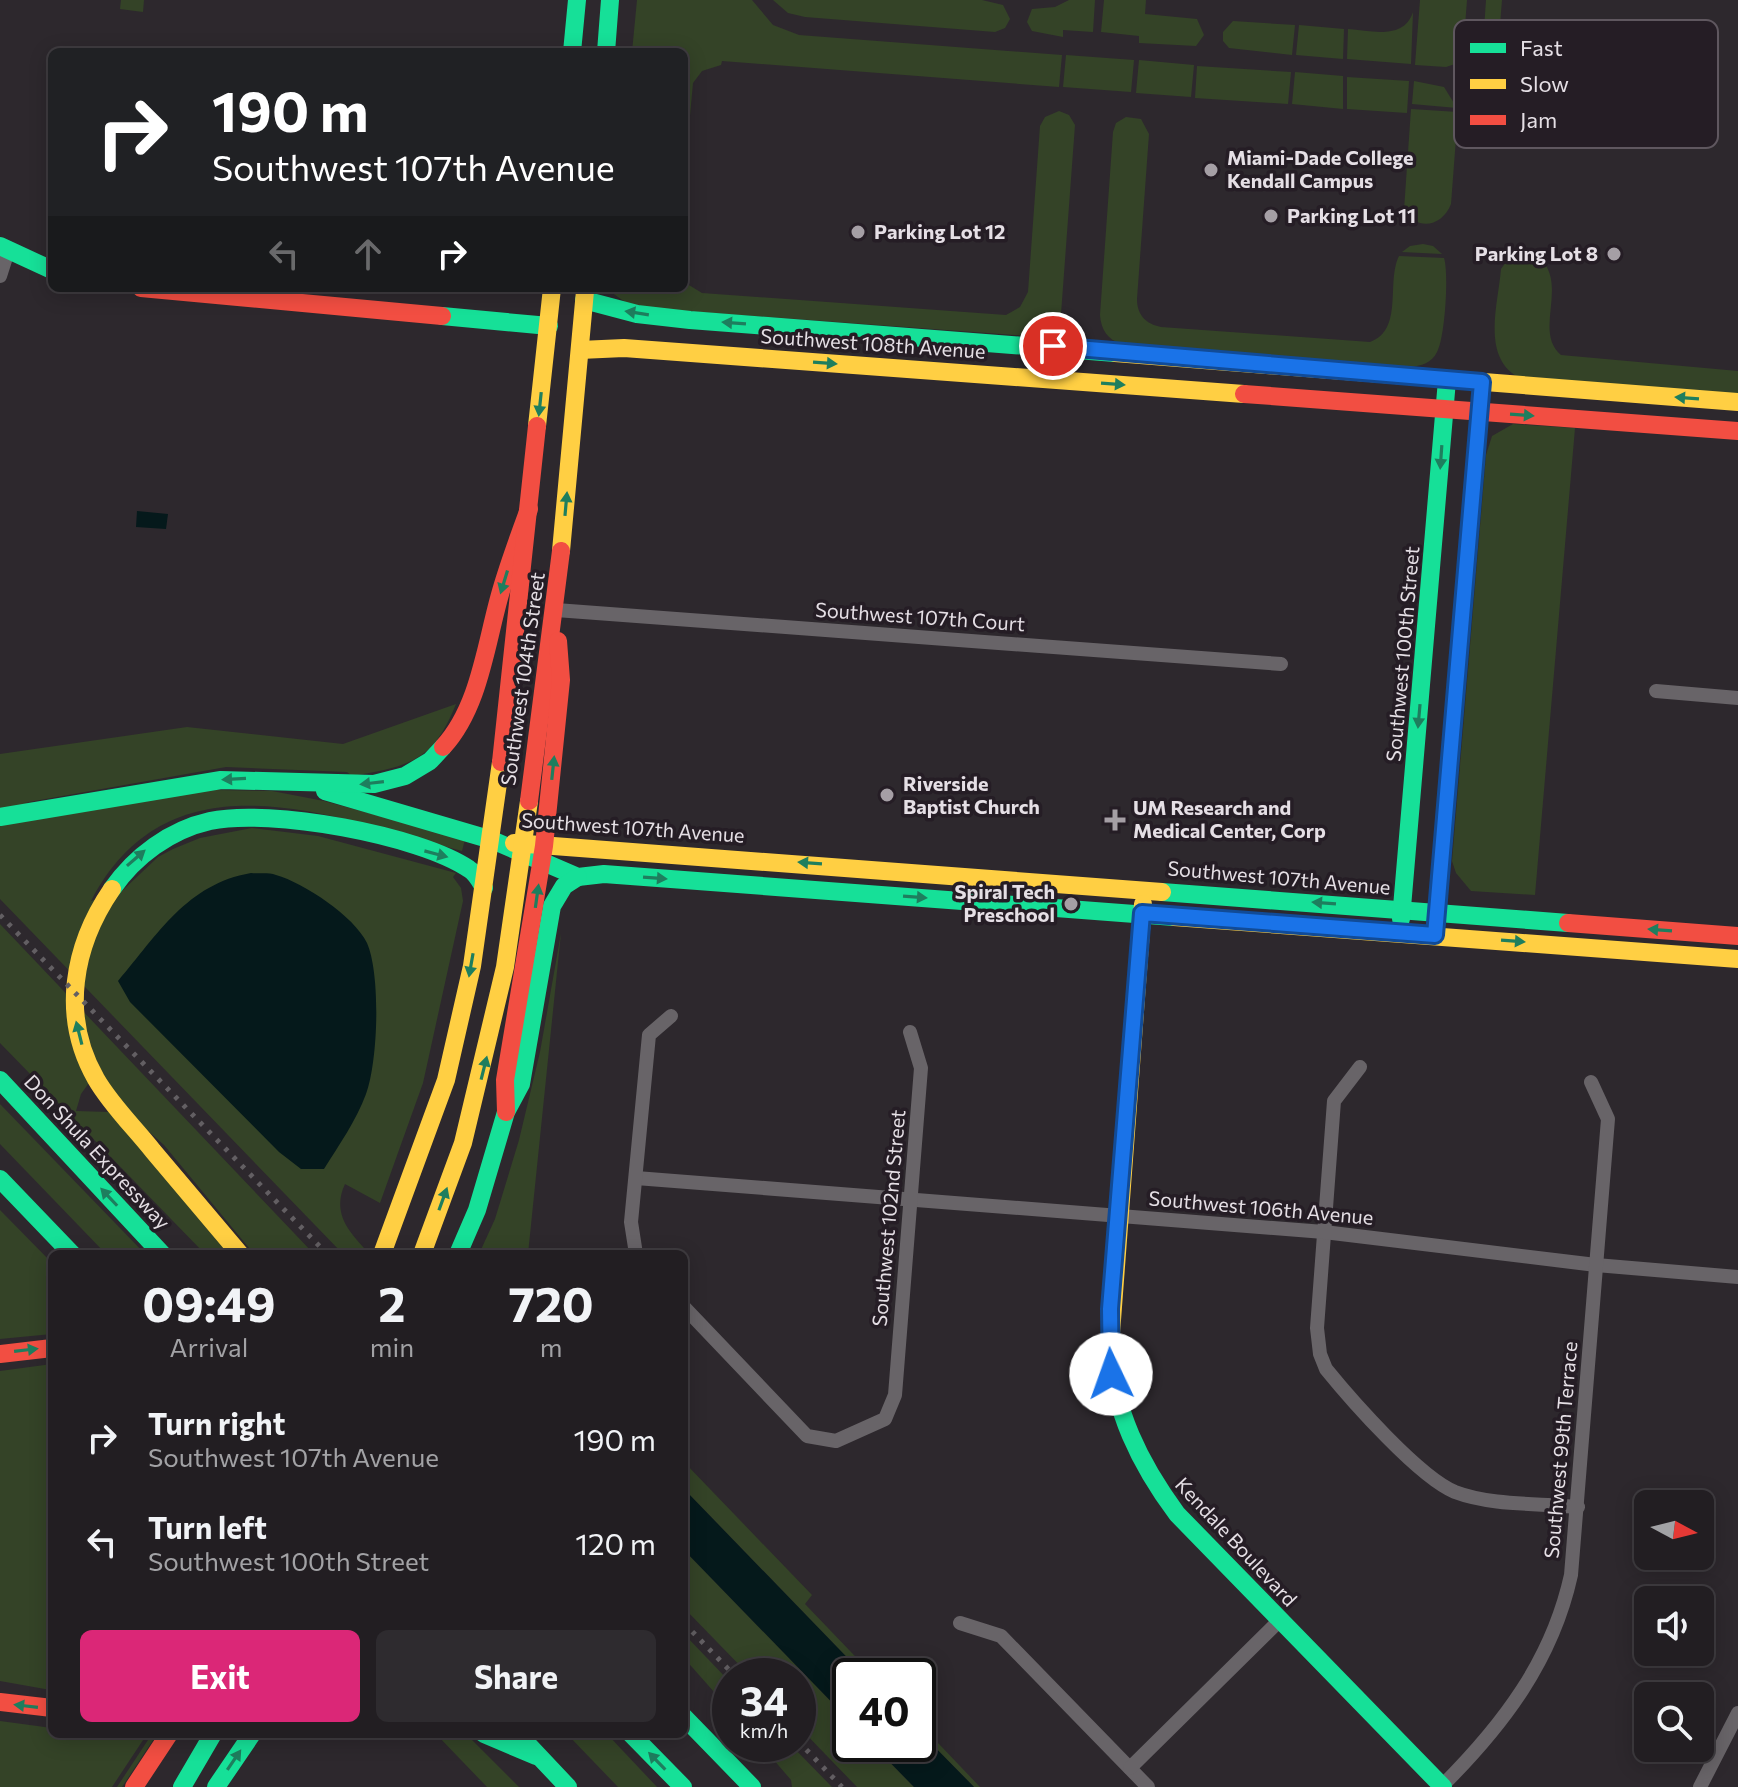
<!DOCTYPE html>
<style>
body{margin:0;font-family:Commissioner,sans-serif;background:#2e2b2f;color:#f1f3f6;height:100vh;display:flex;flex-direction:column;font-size:30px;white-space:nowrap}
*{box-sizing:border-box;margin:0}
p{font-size:26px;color:#a2a2a5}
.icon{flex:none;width:44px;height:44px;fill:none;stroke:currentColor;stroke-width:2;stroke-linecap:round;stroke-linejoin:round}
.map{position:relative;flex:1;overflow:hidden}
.panel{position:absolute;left:48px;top:1250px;width:640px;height:488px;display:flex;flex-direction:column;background:#221e22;border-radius:12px;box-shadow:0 4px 20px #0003,0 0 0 2px #3f3c40}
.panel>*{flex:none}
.banner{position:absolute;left:48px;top:48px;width:640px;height:244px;border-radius:12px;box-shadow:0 4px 20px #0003,0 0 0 2px #3f3c40;background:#202124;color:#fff;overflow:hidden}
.needle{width:52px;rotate:97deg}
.tools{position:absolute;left:1634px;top:1490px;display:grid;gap:16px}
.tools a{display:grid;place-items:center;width:80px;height:80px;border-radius:12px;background:#221e22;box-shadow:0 4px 20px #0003,0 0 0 2px #3f3c40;font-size:40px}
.speed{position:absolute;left:712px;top:1658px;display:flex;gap:16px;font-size:40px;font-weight:700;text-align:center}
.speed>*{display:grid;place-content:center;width:104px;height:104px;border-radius:50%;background:#221e22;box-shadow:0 4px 20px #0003,0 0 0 2px #3f3c40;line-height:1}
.speed small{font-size:20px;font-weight:400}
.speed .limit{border:4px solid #111;border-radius:12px;background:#fff;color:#111}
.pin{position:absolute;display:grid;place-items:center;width:68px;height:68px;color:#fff;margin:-34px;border:4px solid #fff;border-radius:50%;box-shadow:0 2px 8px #0007}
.me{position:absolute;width:88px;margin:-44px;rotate:357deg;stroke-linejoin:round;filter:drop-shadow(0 0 6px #0008)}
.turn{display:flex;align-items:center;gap:28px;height:168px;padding:0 32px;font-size:36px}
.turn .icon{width:104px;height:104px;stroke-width:2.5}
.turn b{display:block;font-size:56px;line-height:68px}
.lanes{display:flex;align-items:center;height:76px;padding:0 32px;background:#0003;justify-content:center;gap:40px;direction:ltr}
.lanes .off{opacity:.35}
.eta{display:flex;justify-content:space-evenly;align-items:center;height:136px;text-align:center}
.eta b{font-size:48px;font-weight:700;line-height:56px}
.cta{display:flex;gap:16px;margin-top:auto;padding:16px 32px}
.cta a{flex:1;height:92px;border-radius:12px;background:#db2777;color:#fff;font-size:32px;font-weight:700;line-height:92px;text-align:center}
.cta a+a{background:#2e2b2f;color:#f1f3f6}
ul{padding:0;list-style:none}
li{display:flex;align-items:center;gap:24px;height:104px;padding:0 32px}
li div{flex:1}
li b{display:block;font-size:30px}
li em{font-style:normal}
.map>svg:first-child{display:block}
.green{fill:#344327}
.water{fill:#05191b}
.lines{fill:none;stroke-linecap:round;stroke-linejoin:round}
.street{stroke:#686468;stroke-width:14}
.fast{stroke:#16e098;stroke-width:18}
.slow{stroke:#ffcf43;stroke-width:18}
.jam{stroke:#f24e42;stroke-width:18}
.rail{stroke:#635f63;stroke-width:5;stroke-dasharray:4 8;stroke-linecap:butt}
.oneway{fill:#1e7e5e}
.route-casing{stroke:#114b97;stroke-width:20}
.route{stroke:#1a73e8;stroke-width:14}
.poi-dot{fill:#a59fa5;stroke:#251d25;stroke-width:3}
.labels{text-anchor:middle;stroke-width:7;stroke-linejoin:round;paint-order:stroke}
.poi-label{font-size:20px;font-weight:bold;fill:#e5dfe5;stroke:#251d25;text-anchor:start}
.street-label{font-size:20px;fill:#e5dfe5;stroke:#251d25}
.key{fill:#251d25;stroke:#5f575f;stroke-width:2}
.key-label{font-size:22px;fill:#e5dfe5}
</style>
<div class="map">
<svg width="1738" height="1787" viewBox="0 0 1738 1787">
<rect width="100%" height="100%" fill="#2d282d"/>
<!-- green -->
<g class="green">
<path d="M 121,0 L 144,0 L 143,12 L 120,9 Z"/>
<path d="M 637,0 L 752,0 L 773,25 L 799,35 L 1062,55 L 1059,87 L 722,61 L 721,65 L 702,71 L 693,83 L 684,181 L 684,52 L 632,52 Z"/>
<path d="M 773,0 L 982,0 L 1003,5 L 1010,19 L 1005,28 L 995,32 L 805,17 L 788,13 Z"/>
<path d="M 1069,0 L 1095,0 L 1093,32 L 1063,30 L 1063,37 L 1032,31 L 1027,22 L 1032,9 L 1055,7 Z"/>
<path d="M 1104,0 L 1146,0 L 1145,14 L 1197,19 L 1204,35 L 1196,46 L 1139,43 L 1139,36 L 1101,32 Z"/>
<path d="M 1420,0 L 1467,0 L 1463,52 L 1458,63 L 1446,67 L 1415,65 Z"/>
<path d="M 1486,0 L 1502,0 L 1497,62 L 1488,67 L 1482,59 Z"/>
<path d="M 1413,12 L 1411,64 L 1347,59 L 1348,29 C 1372,31 1404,40 1413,12 Z"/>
<path d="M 1233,21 L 1295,25 L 1292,55 L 1229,48 L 1223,41 L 1223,32 Z"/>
<path d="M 1299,25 L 1344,29 L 1343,59 L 1296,55 Z"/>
<path d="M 1066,55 L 1134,60 L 1131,92 L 1063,87 Z"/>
<path d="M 1139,60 L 1194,65 L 1191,97 L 1136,93 Z"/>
<path d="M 1197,66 L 1291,72 L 1288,104 L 1195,98 Z"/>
<path d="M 1295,72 L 1343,76 L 1343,109 L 1292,104 Z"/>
<path d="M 1347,77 L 1409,81 L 1407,113 L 1347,109 Z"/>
<path d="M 1414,81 L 1444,87 L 1457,108 L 1412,104 Z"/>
<path d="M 1411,109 L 1458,112 L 1451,204 C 1442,227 1417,231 1404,210 Z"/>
<path d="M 1059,111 L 1069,115 L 1075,125 L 1061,314 L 1056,328 L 1042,337 L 632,307 L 611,292 L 612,288 L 684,288 L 684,282 L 702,293 L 1006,315 L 1020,307 L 1028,292 L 1040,126 L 1045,117 Z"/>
<path d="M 1126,117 L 1141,119 L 1149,134 L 1137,299 C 1137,315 1146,324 1161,327 L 1370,342 C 1404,330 1386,282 1399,256 L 1444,258 C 1449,273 1445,338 1437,352 C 1432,363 1421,366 1410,367 L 1122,344 C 1108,340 1101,330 1100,315 L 1113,132 L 1116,123 Z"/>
<path d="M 1423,244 L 1433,246 L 1442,254 L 1402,252 L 1410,246 Z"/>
<path d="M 1506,262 L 1545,264 C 1564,292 1535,333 1561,355 L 1738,371 L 1738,394 L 1516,376 C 1482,354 1498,305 1501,269 Z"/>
<path d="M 1513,424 L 1575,428 L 1535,895 L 1471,891 L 1456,873 L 1452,861 L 1486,455 L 1492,436 Z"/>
<path d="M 456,704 C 433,762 409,766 352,776 L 347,772 L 226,767 L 23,803 L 216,790 L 272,791 L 324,801 L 465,839 L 462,851 C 335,818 171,747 91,901 L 122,891 L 158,857 L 173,849 L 200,838 L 252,828 L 318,836 L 456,873 L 453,877 L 461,888 L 463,901 L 423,1083 L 380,1203 L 345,1184 C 331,1214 350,1233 370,1254 L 343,1254 L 0,899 L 0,754 L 187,727 L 343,744 Z"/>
<path d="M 0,924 L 314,1254 L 254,1254 L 164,1145 L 91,1080 L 81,1094 L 76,1111 L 109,1112 L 233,1254 L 205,1254 L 0,1043 Z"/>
<path d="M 561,933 L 528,1254 L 479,1254 L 495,1219 L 519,1140 L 540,1052 Z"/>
<path d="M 0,1104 L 145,1254 L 106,1254 L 0,1144 Z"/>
<path d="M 0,1210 L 52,1263 L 52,1334 L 0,1339 Z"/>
<path d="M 52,1364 L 52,1689 L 45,1689 L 0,1681 L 0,1371 Z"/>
<path d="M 684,1462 L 812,1595 L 805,1604 L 874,1676 L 865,1676 L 684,1489 Z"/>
<path d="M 684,1550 L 850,1721 L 850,1744 L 872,1744 L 914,1787 L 857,1787 L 798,1726 L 798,1676 L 750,1676 L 684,1608 Z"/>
<path d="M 684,1634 L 730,1682 L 730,1710 L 684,1658 Z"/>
<path d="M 0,1721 L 52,1728 L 52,1734 L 147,1734 L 112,1787 L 0,1787 Z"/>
<path d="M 918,1722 L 980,1787 L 974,1787 L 918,1730 Z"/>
<path d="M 152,1734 L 157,1734 L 122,1787 L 117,1787 Z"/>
<path d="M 436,1734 L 466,1734 L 519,1787 L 487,1787 Z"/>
<path d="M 567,1734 L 607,1734 L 657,1787 L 618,1787 Z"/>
<path d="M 760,1744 L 790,1744 L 832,1787 L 792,1787 L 791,1780 Z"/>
</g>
<!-- water -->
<g class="water">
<path d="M 137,511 L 168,514 L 166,529 L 136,527 Z"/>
<path d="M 251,873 C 259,874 268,872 276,875 C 304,883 354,916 367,943 C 381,975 378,1062 366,1094 C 356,1121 339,1145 324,1169 L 301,1169 L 279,1152 L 130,1002 L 118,981 C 158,934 187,884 251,873 Z"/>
<path d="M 684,1489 L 865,1676 L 850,1676 L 850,1721 L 684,1550 Z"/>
<path d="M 918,1730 L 974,1787 L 914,1787 L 872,1744 L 918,1744 Z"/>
</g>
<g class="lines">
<!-- street -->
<g class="street">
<path d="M 0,276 L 8,251"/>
<path d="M 556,610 L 1281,664"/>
<path d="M 1656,691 L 1738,698"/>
<path d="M 1360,1067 L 1334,1101 L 1317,1328 L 1320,1354 L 1326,1369 C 1352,1401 1419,1477 1455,1492 C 1492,1506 1539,1503 1578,1507"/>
<path d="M 636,1178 L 1324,1232 L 1596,1265 L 1738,1277"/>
<path d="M 636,1254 L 631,1222 L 649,1035 L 671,1016"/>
<path d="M 684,1307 L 807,1436 L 836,1441 L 885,1419 L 895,1395 L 921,1068 L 910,1032"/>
<path d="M 960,1623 L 1001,1636 L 1148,1787"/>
<path d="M 1130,1768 L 1279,1621"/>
<path d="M 1442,1786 C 1503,1725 1552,1661 1571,1575 L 1608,1119 L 1591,1082"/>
<path d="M 1700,1787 L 1738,1713"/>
</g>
<!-- fast -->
<g class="fast">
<path d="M 572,52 L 577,0"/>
<path d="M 606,52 L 610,0"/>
<path d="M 0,246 L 52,270"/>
<path d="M 584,300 L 637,314 L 690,320 L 1115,353"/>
<path d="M 442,316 L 549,326"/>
<path d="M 325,791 L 492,840"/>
<path d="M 0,817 L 221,780 L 374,784 L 405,776 L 430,761 L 443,747"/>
<path d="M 492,840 L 578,877 L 604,874 L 1174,917"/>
<path d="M 112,889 C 135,856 170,830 210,821 C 270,808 419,835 469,869 C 476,873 480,881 484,888"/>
<path d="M 1162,892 L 1568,923"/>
<path d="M 1401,919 L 1447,380"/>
<path d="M 1436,924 L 1482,382"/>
<path d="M 0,1080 L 162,1254"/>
<path d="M 0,1179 L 72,1254"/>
<path d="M 458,1254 L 477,1210 L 506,1112 L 521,1084 L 552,906 L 564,886 L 578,877"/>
<path d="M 1110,1347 C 1113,1410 1140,1464 1177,1514 L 1443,1787"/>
<path d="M 684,1717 L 752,1787"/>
<path d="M 484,1734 L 536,1756"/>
<path d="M 518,1734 L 568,1787"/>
<path d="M 631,1734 L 683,1787"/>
<path d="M 182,1787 L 213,1734"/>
<path d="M 216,1787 L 252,1734"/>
</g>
<!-- slow -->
<g class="slow">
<path d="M 580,350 L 624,348 L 1244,394"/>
<path d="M 1115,353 L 1738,402"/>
<path d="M 537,426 L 552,288"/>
<path d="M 561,551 L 585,291"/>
<path d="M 514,843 L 1162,892"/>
<path d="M 112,889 C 73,946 60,1016 96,1079 C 111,1105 134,1127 153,1151 C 182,1185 211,1220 240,1254"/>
<path d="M 1174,917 L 1738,959"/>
<path d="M 382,1254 L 446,1080 L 472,966 L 501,762"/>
<path d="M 422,1254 L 463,1143 L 505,967 L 529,801"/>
<path d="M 1110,1347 L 1143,904"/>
</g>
<!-- jam -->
<g class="jam">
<path d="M 141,288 L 442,316"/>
<path d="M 1244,394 L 1738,431"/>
<path d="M 443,747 C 480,707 486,642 501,591 C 509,563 519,536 529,509"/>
<path d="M 501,762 L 537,426"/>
<path d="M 529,801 L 561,551"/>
<path d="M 1568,923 L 1738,936"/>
<path d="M 506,1112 L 505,1080 L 544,846 L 561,680 L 558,641"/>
<path d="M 0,1354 L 52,1348"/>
<path d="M 0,1702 L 52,1708"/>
<path d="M 134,1787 L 169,1734"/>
</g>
<!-- rail -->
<g class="rail">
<path d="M 0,915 L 327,1254"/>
<path d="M 684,1623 L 735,1676"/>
<path d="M 798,1741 L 842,1787"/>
</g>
</g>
<!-- one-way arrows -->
<defs><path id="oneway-solid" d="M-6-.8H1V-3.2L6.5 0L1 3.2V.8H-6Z" transform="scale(2)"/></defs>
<g class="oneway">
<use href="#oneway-solid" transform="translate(637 313) rotate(-171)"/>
<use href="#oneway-solid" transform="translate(734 323) rotate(-176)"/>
<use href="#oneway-solid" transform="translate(825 363) rotate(4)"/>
<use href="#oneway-solid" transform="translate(1113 384) rotate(4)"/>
<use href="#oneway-solid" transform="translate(1687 398) rotate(-176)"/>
<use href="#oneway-solid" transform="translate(540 404) rotate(96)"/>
<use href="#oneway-solid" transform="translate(1522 415) rotate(4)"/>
<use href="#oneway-solid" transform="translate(1441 457) rotate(94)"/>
<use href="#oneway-solid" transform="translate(566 504) rotate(-85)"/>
<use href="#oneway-solid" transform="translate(504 582) rotate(107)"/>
<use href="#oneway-solid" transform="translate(1419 716) rotate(95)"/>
<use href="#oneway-solid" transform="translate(553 768) rotate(-84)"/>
<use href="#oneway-solid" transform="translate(234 779) rotate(177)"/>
<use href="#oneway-solid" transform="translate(372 783) rotate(173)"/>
<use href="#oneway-solid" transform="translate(436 854) rotate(15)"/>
<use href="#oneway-solid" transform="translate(136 858) rotate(-41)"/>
<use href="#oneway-solid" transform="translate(810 863) rotate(-176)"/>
<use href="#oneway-solid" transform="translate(655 878) rotate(4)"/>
<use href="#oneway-solid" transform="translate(537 896) rotate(-82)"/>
<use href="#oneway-solid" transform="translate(915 897) rotate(4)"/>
<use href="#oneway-solid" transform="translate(1324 903) rotate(-176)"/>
<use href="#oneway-solid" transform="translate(1660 930) rotate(-176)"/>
<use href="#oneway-solid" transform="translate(1513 941) rotate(4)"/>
<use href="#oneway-solid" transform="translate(471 965) rotate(100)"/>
<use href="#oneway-solid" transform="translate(79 1033) rotate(-104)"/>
<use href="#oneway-solid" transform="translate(484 1068) rotate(-76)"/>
<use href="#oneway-solid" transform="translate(109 1197) rotate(-133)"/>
<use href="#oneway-solid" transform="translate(443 1199) rotate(-70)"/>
<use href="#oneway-solid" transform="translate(26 1350) rotate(-7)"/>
<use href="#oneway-solid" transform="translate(26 1706) rotate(-173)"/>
<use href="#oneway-solid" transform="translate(234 1760) rotate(-56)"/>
<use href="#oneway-solid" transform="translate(657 1761) rotate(-134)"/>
</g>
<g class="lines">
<!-- route casing -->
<g class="route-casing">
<path id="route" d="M 1053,346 L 1482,382 L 1435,935 L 1142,913 L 1110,1309 L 1111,1374"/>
</g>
<!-- route -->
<use href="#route" class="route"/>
</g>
<!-- markers -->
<g class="poi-dot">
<circle cx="1211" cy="170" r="8"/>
<circle cx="1271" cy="216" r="8"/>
<circle cx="858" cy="232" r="8"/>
<circle cx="1614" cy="254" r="8"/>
<circle cx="887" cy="795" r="8"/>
<path d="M1111 808h8v8h8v8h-8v8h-8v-8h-8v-8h8z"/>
<circle cx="1071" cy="904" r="8"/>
</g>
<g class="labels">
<!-- poi labels -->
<g class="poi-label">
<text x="1227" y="165">Miami-Dade College<tspan x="1227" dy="23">Kendall Campus</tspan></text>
<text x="1287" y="223">Parking Lot 11</text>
<text x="874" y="239">Parking Lot 12</text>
<text x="1598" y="261" text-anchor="end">Parking Lot 8</text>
<text x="903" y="791">Riverside<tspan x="903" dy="23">Baptist Church</tspan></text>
<text x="1133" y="815">UM Research and<tspan x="1133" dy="23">Medical Center, Corp</tspan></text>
<text x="1055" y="899" text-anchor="end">Spiral Tech<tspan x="1055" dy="23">Preschool</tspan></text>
</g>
<!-- street labels -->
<g class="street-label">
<text transform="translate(873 344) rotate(4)" y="7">Southwest 108th Avenue</text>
<text transform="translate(920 617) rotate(4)" y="7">Southwest 107th Court</text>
<text transform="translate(1403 654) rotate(-85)" y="7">Southwest 100th Street</text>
<text transform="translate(523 679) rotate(-82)" y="7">Southwest 104th Street</text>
<text transform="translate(633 828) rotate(4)" y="7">Southwest 107th Avenue</text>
<text transform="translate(1279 878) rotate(5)" y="7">Southwest 107th Avenue</text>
<text transform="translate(97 1152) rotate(47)" y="7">Don Shula Expressway</text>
<text transform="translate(1261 1208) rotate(5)" y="7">Southwest 106th Avenue</text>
<text transform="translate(889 1218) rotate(-85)" y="7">Southwest 102nd Street</text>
<text transform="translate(1561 1450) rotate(-85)" y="7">Southwest 99th Terrace</text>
<text transform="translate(1236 1542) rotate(47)" y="7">Kendale Boulevard</text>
</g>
</g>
<!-- legend -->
<rect x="1454" y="20" width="264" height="128" rx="12" class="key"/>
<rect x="1470" y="43" width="36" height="10" fill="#16e098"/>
<rect x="1470" y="79" width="36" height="10" fill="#ffcf43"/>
<rect x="1470" y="115" width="36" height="10" fill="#f24e42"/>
<g class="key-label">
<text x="1520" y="56">Fast</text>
<text x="1520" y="92">Slow</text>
<text x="1520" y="128">Jam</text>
</g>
</svg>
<div class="tools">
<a><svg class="needle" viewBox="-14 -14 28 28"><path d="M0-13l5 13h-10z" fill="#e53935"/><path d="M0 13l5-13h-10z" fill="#a2a2a5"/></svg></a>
<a><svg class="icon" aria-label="sound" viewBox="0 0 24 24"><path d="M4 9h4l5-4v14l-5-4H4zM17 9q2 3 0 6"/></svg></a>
<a><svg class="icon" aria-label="search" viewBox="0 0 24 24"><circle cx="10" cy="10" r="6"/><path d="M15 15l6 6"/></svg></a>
</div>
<div class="speed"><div>34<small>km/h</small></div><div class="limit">40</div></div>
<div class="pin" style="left:1053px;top:346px;background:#d93025"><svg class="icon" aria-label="arrive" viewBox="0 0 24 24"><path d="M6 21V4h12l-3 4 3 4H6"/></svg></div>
<svg class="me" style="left:1111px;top:1374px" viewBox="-20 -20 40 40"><circle r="19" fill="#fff"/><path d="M0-13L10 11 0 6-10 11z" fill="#1a73e8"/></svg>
<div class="banner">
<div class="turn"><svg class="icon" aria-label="right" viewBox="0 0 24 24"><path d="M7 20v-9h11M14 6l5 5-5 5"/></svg><div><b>190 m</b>Southwest 107th Avenue</div></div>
<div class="lanes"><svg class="icon off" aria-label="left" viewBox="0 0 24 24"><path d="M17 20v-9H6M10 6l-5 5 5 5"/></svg><svg class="icon off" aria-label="ahead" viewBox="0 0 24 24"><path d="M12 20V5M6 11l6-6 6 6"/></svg><svg class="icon" aria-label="right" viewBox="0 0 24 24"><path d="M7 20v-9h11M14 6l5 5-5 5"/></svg></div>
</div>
<section class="panel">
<div class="eta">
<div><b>09:49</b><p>Arrival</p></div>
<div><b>2</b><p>min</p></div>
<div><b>720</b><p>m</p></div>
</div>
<ul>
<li><svg class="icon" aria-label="right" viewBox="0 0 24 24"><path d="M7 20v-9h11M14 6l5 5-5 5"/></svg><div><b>Turn right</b><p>Southwest 107th Avenue</p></div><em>190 m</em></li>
<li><svg class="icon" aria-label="left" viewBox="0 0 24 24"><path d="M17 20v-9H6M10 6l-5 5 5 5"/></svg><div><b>Turn left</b><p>Southwest 100th Street</p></div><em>120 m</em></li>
</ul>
<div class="cta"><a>Exit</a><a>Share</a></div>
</section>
</div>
